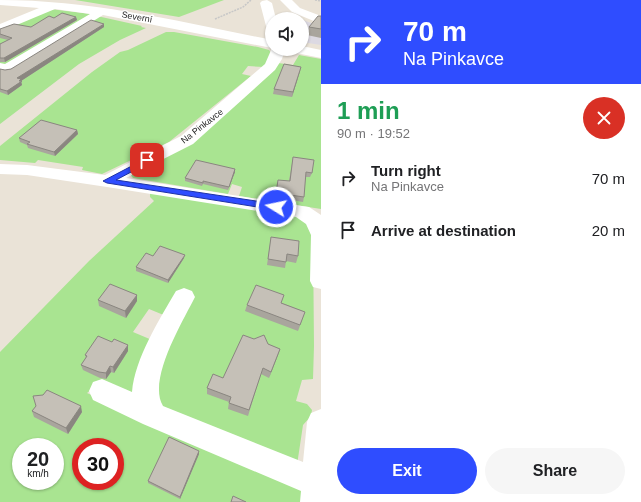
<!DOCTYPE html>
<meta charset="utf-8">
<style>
body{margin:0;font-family:Helvetica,sans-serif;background:#f6f6f6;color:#202124;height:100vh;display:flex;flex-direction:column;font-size:15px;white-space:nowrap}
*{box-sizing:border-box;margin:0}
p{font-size:13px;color:#757577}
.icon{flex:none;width:22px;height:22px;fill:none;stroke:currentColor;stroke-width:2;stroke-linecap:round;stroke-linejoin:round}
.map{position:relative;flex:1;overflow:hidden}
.sheet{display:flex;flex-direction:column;background:#fff;width:320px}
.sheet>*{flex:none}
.guide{background:#2f4dff;color:#fff;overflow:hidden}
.tools{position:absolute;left:265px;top:12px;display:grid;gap:8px}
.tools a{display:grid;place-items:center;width:44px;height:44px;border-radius:50%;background:#fff;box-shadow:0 1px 3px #0004;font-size:20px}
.speed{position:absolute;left:12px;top:438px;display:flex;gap:8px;font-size:20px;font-weight:700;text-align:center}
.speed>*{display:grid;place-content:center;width:52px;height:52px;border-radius:50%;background:#fff;box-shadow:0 1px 3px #0004;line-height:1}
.speed small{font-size:10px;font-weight:400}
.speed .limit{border:6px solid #d22;background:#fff;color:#111}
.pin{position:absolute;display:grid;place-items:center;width:34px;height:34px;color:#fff;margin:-17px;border-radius:8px;box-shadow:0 2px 6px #0006}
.me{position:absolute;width:44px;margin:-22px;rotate:280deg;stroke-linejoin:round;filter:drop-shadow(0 0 3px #0008)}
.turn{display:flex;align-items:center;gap:14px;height:84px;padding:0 16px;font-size:18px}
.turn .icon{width:52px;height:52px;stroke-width:2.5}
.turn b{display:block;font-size:28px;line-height:34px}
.round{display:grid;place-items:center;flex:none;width:42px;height:42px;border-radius:21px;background:#f6f6f6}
.overview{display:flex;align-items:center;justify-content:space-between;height:68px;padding:0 16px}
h1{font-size:24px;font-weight:600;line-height:30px;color:#1e9e55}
.button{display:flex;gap:8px;margin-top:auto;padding:8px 16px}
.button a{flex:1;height:46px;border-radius:24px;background:#2f4dff;color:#fff;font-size:16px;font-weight:600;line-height:46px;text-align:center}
.button a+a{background:#f6f6f6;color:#202124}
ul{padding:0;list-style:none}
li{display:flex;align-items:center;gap:12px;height:52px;padding:0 16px}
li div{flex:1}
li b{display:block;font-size:15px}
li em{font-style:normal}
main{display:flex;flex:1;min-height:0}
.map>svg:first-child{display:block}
.industrial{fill:#dcd9e2}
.green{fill:#a9e491;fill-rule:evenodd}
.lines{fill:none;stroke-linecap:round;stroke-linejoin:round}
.path{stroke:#c7c7c7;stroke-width:1.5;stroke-dasharray:2 1;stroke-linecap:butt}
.minor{fill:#fff;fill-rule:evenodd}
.wall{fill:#a9a59d}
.shaded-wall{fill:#8a8680}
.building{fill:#c5c0b7;stroke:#8a8680}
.route{fill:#2f4dff;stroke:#1f32a6}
.labels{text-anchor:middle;stroke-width:3;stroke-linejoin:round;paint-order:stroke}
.far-street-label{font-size:9px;fill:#272727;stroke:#fff}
</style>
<main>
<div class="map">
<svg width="321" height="502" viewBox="0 0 321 502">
<rect width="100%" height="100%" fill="#eae3d7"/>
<!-- industrial -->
<path class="industrial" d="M 302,20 L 321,26 L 321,45 L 302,42 Z"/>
<!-- green -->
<g class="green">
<path d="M 75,0 L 224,0 L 179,17 Z"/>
<path d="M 50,9 L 91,14 L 4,66 L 0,64 L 0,30 Z"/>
<path d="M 97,16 L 142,26 L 141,27 L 146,28 L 120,40 L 79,64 L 0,124 L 0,70 Z"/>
<path d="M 166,32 L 174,32 L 258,47 L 269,50 L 272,54 L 264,67 L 248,66 L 242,74 L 251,76 L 169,142 L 102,174 L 82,170 L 83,167 L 38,160 L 35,163 L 0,160 L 0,146 L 92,72 L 120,52 L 128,50 Z"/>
<path d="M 299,55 L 321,59 L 321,209 L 239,196 L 242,187 L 232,184 L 228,194 L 133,178 L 130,174 L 186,144 L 278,63 L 293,65 Z"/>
<path d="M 150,190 L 299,217 L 311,227 L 313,237 L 314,346 L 313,379 L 302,380 L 296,401 L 307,404 L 312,410 L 311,416 L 303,425 L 297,465 L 154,404 L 166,316 L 149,309 L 133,332 L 152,340 L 135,401 L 98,384 L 87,393 L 306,489 L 305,502 L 0,502 L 0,352 L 89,261 L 154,201 L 150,197 ZM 21,447 L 55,447 L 55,481 L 21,481 ZM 81,447 L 115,447 L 115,481 L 81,481 Z"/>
</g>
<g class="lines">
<!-- path -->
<g class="path">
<path d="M 315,0 L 321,1"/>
<path d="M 215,19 L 243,7 L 251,0"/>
</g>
<!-- minor -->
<g class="minor">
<path d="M 0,0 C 92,0 182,22 272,40 L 272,48 L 103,15 L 11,72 L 6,73 L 0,72 L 0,63 L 5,64 L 90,14 L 55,9 L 0,32 L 0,24 L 39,8 L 0,5 Z"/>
<path d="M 267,0 L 272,3 L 276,19 L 272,19 L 272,30 L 268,29 L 266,26 L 260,3 L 262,1 Z"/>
<path d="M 280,0 L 292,0 L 300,8 L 321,16 L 321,24 L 292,12 Z"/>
<path d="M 302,46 L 321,50 L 321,58 L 291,52 L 289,49 L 302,49 Z"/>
<path d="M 272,48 L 285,49 L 282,59 L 275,70 L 193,144 L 126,178 L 302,206 L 309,207 L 321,215 L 321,289 L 313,287 L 310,281 L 311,235 L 306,224 L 296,217 L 107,187 L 27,175 L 0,174 L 0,164 L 27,165 L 105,175 L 181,136 L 265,64 Z"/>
<path d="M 184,288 L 192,291 L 195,297 C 183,321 147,380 163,406 L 303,462 L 307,422 L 311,413 L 321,409 L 321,502 L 300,502 L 301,491 L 143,424 L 93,400 L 89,391 L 93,382 L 102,379 L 132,392 C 135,358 159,320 176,291 Z"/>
</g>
</g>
<!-- wall -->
<g class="wall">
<path d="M 321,16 L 321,38 L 307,35 L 309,27 Z"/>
<path d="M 76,17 L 77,20 L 5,62 L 0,62 L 0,44 L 8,40 L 0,38 L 0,29 L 31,27 L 54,18 Z"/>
<path d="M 104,24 L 104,27 L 21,81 L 22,85 L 8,95 L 0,92 L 0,69 L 5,70 L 11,69 Z"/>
<path d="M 300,71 L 292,97 L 273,94 L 274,89 Z"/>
<path d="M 77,130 L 78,134 L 55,156 L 28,148 L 27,145 L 20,142 L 19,138 Z"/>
<path d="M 293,157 L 312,173 L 310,177 L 305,177 L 304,197 L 303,202 L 276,197 L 277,184 L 289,181 Z"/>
<path d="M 235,169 L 235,172 L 228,190 L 203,184 L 202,186 L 185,181 L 185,178 Z"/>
<path d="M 271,237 L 298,256 L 296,263 L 286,261 L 285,268 L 267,265 Z"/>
<path d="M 184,258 L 168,283 L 136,271 L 136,267 Z"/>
<path d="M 137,295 L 137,301 L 126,318 L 99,306 L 98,300 Z"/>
<path d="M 282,303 L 305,312 L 298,331 L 245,311 L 247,305 Z"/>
<path d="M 112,342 L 128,345 L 128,351 L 114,373 L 111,372 L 106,379 L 100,378 L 83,370 L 81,365 L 86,358 L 85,355 Z"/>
<path d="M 268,344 L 280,349 L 269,378 L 261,374 L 248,416 L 228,409 L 229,402 L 207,394 L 207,388 L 223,378 Z"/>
<path d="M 32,411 L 82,412 L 68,434 L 34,417 Z"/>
<path d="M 199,454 L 180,499 L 148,483 L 148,481 Z"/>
</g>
<!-- shaded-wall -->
<g class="shaded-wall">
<path d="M 76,17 L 77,20 L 5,62 L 4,58 Z"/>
<path d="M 104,24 L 104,27 L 21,81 L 22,85 L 8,95 L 7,91 L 17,78 Z"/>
<path d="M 301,67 L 300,71 L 292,97 L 293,92 Z"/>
<path d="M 77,130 L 78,134 L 55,156 L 54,152 Z"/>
<path d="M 235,169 L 235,172 L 228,190 Z"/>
<path d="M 185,255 L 184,258 L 168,283 L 168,280 Z"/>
<path d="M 137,295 L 137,301 L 126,318 L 125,311 Z"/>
<path d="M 128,345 L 128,351 L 114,373 L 113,367 Z"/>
<path d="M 280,349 L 278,355 L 269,378 L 271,372 Z"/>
<path d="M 110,366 L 111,372 L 106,379 L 106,373 Z"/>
<path d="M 81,406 L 82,412 L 68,434 L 66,428 Z"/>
<path d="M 199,451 L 199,454 L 180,499 L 180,497 Z"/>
</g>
<!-- building -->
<g class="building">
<path d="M 62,13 L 76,17 L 4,58 L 0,58 L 0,44 L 12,38 L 0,34 L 0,29 L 14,24 L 31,27 L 49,16 L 54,18 Z"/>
<path d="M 318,16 L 321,16 L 321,29 L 309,27 Z"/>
<path d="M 91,20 L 104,24 L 17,78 L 21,79 L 19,81 L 22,81 L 7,91 L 0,89 L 0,69 L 5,70 L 11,69 Z"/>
<path d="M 284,64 L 301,67 L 293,92 L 274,89 Z"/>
<path d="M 41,120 L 77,130 L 54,152 L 27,144 L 30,142 L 19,138 Z"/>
<path d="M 293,157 L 314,160 L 312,173 L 306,172 L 304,197 L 276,193 L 278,180 L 290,181 Z"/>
<path d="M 196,160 L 235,169 L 229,187 L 203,181 L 203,183 L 185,178 Z"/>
<path d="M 271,237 L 299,241 L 298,256 L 287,254 L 286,262 L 268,259 Z"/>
<path d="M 160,246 L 185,255 L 168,280 L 136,267 L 146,253 L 153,256 Z"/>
<path d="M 110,284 L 137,295 L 125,311 L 98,300 Z"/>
<path d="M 256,285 L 284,295 L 281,303 L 305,312 L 300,325 L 247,305 Z"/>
<path d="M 243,335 L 254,339 L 264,335 L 268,344 L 280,349 L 271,372 L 263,368 L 249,410 L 229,403 L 231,397 L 207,388 L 213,374 L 223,378 Z"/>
<path d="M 98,336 L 112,342 L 114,339 L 128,345 L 113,367 L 110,366 L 106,373 L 99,372 L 81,365 L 87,356 L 85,355 Z"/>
<path d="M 47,390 L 81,406 L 66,428 L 32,411 L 36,406 L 33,396 L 43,395 Z"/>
<path d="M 169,437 L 199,451 L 180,497 L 148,481 Z"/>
<path d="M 233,496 L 246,502 L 231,502 Z"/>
</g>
<!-- route -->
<path class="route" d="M 147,158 L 150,159 L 150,162 L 116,180 L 276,204 L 280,207 L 276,210 L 107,183 L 103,181 Z"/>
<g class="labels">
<!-- far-street labels -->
<g class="far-street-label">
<text transform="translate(137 17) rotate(10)" y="3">Severní</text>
<text transform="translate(202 126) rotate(-38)" y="3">Na Pinkavce</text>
</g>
</g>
</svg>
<div class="tools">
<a><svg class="icon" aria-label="sound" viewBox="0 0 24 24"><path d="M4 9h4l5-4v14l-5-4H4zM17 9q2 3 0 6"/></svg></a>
</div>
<div class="speed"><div>20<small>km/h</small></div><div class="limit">30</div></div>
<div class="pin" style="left:147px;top:160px;background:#d93025"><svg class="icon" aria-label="arrive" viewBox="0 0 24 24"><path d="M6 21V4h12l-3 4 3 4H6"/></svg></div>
<svg class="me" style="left:276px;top:207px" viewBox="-20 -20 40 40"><circle r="17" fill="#2f4dff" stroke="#fff" stroke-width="3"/><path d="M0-11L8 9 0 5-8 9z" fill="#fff"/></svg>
</div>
<section class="sheet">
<div class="guide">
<div class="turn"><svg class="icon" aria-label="right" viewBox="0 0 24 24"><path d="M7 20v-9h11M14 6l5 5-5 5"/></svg><div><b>70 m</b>Na Pinkavce</div></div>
</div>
<div class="overview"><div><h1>1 min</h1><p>90 m · 19:52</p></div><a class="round" style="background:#d93025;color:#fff"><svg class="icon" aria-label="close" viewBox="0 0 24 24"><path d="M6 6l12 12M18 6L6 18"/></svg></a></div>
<ul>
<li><svg class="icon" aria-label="right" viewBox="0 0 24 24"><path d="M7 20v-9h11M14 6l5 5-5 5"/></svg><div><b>Turn right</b><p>Na Pinkavce</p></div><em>70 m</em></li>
<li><svg class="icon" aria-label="arrive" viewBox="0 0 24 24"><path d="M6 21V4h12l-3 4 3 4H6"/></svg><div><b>Arrive at destination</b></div><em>20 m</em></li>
</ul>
<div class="button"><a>Exit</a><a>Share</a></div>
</section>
</main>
